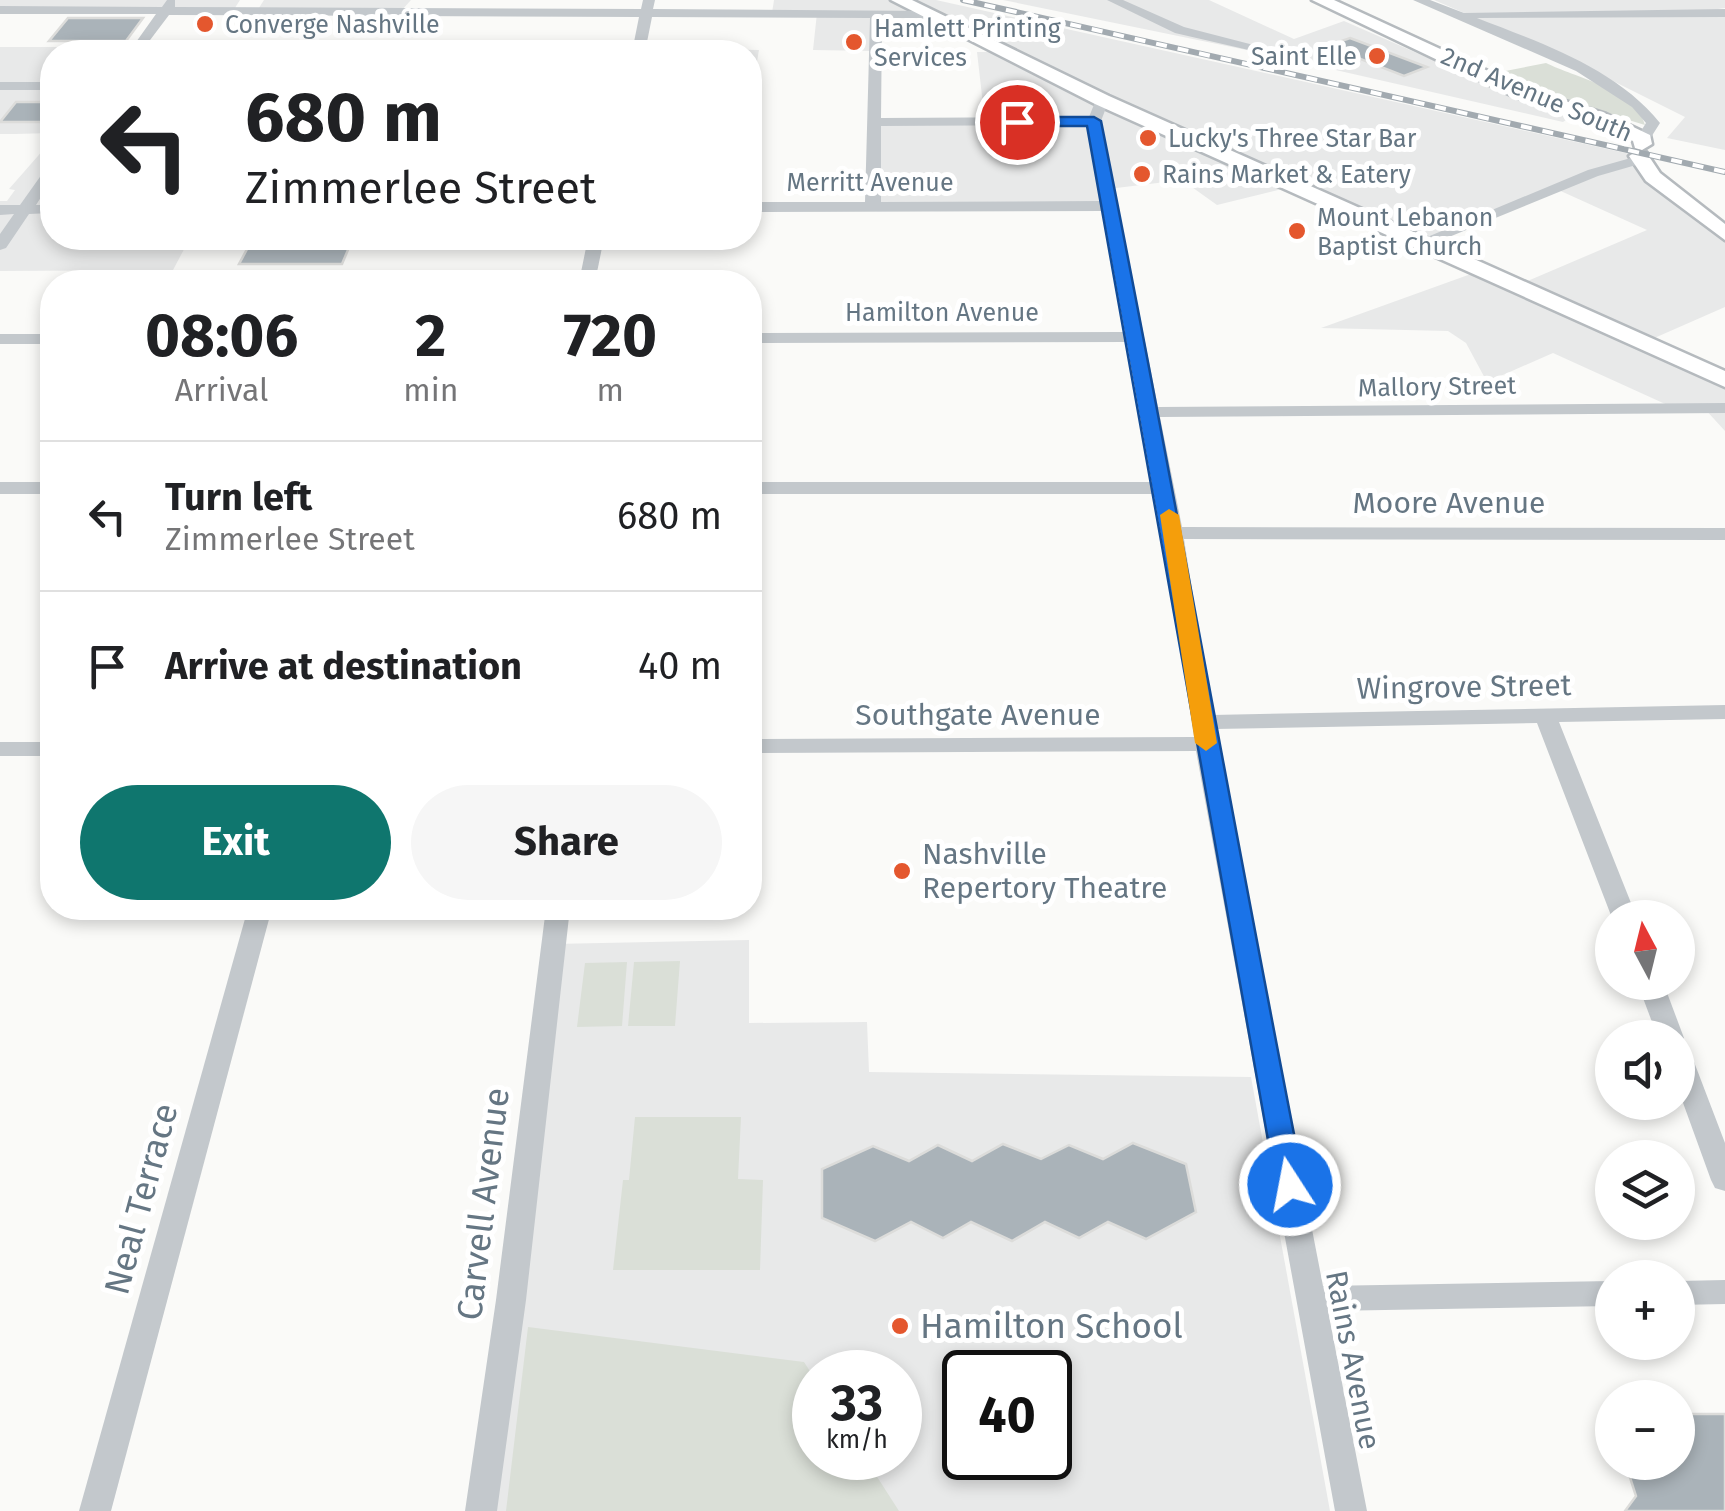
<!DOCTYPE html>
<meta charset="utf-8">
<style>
body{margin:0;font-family:"Fira Sans",sans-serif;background:#f6f6f6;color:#202124;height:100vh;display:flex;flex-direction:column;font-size:38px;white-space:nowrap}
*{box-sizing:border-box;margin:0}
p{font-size:32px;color:#757577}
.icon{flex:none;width:55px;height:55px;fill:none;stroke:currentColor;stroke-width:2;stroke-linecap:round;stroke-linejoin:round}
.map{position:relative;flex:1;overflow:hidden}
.details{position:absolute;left:40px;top:270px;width:722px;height:650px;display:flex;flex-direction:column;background:#fff;border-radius:40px;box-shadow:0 5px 15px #0003}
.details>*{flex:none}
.hud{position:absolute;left:40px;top:40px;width:722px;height:210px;border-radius:40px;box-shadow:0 5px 15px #0003;background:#fff;color:#202124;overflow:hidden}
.needle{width:65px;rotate:353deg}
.controls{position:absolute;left:1595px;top:900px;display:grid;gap:20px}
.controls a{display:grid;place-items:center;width:100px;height:100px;border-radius:50%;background:#fff;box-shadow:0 5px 15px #0003;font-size:50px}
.speed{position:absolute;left:792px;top:1350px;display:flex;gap:20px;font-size:50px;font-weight:700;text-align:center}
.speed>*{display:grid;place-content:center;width:130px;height:130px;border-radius:50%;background:#fff;box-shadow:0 5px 15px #0003;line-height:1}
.speed small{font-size:25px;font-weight:400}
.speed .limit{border:5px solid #111;border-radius:15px;background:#fff;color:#111}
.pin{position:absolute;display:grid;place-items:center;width:85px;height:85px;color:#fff;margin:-42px;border:5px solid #fff;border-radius:50%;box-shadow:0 2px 10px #0007}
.me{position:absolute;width:110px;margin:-55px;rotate:349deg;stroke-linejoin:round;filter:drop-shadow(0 0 8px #0008)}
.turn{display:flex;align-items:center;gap:35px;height:210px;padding:0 40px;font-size:45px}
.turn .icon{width:130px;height:130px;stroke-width:2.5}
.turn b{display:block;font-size:70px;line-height:85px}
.eta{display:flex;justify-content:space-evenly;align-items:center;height:170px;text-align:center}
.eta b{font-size:60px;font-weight:700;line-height:70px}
.button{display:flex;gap:20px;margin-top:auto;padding:20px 40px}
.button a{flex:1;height:115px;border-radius:60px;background:#0f766e;color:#fff;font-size:40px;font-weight:700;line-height:115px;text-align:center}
.button a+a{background:#f6f6f6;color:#202124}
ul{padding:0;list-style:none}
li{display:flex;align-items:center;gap:30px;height:150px;padding:0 40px;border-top:2px solid #e0e0e0}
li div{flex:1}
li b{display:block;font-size:38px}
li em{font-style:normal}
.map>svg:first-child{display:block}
.built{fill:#e8e9e9;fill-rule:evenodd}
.green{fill:#dadfd7}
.building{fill:#aab3b9;stroke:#dcdcda;stroke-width:2.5}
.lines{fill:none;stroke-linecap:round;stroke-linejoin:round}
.major-casing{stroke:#b5babe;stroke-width:5}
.minor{fill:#c3c8cc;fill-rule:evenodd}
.major{fill:#fff;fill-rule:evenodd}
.rail-casing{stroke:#a2aab0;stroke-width:6}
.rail{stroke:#fff;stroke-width:4;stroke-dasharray:11;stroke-linecap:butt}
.route{fill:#1a73e8;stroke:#114b97;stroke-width:2.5}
.slow{fill:#f59e0b}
.poi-dot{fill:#e4572e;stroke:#fff;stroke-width:4}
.labels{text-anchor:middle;stroke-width:10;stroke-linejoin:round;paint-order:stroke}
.far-poi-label{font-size:25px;fill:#657683;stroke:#fff;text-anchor:start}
.far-street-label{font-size:25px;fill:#657683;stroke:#fff}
.street-label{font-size:30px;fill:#657683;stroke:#fff}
.poi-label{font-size:30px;fill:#657683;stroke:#fff;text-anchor:start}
.near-street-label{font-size:35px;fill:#657683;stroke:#fff}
.near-poi-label{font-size:35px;fill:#657683;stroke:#fff;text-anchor:start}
</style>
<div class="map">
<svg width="1725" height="1511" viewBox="0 0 1725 1511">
<rect width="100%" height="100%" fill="#fafaf8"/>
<!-- built -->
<g class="built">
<path d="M 0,0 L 240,0 L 233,11 L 0,10 Z"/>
<path d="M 264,0 L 411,0 L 401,11 L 257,11 Z"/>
<path d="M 774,0 L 936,0 L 1639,156 L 1725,234 L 1725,307 L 1643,343 L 1725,380 L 1725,431 L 1704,408 L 1674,408 L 1553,353 L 1487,382 L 1466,343 L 1448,331 L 1321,328 L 1482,270 L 1516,286 L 1647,230 L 1554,188 L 1421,243 L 1294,186 L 1217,205 L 1182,180 L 1108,189 L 1111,206 L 873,207 L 874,122 L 985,122 L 977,52 L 998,52 L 925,14 L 877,14 L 873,51 L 813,50 L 817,13 L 772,13 Z"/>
<path d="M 1003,0 L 1209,0 L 1294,39 L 1344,21 L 1515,96 L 1572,116 L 1563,122 L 1266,54 Z"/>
<path d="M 1434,0 L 1725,0 L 1725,8 L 1718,9 L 1725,16 L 1725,150 L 1667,138 L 1685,117 L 1555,52 Z"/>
<path d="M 0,47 L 139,47 L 135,52 L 52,52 L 52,133 L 15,134 L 0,134 Z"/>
<path d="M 513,48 L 639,48 L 759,50 L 756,67 L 750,67 L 750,52 L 511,52 Z"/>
<path d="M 52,140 L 52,194 L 42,209 L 52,209 L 52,238 L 190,238 L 173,270 L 0,271 L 0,201 L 7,201 L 15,190 L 9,189 Z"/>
<path d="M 749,940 L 749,1023 L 867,1022 L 869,1072 L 1251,1077 L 1330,1511 L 481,1511 L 553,944 ZM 815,1372 L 900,1372 L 900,1458 L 815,1458 ZM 965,1372 L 1050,1372 L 1050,1458 L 965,1458 Z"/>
</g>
<!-- green -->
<g class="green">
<path d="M 1546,63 C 1574,77 1636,90 1645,125 L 1523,88 L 1495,73 Z"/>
<path d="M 680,961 L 675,1026 L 628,1026 L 634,962 Z"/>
<path d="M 627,962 L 622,1026 L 577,1027 L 585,963 Z"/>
<path d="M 635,1117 L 741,1117 L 738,1179 L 763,1180 L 760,1270 L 613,1270 L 623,1180 L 629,1180 Z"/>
<path d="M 528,1327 L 804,1362 L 815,1379 L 815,1458 L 865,1458 L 899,1511 L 506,1511 Z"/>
</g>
<!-- building -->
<g class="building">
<path d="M 68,18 L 143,18 L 126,41 L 49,41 Z"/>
<path d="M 1350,38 L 1427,67 L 1404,76 L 1327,46 Z"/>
<path d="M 16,102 L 52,102 L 52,122 L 0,122 Z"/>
<path d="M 253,238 L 353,238 L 342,264 L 239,264 Z"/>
<path d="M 1133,1143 L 1186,1164 L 1196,1212 L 1146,1239 L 1108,1222 L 1079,1238 L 1045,1222 L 1012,1241 L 971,1222 L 943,1238 L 911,1222 L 875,1241 L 822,1218 L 822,1169 L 873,1146 L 909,1161 L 938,1145 L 972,1161 L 1003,1144 L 1041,1159 L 1069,1145 L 1103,1159 Z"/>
<path d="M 1678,1414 L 1725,1414 L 1725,1511 L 1625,1511 L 1636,1496 L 1625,1462 L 1678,1462 Z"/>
</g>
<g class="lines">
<!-- major casing -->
<g class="major-casing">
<g id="major">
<path d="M 891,0 L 912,0 L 1109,96 L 1725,371 L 1725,387 L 1095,104 Z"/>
<path d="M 1312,0 L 1334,0 L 1527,89 L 1606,114 L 1650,135 L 1652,144 L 1642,150 L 1635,148 L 1633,141 L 1592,122 L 1515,97 Z"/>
<path d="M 1639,150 L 1646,152 L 1660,173 L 1725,224 L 1725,240 L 1646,181 L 1629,156 Z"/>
</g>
</g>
<!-- minor -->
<g class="minor">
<path d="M 167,0 L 175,0 L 175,7 L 641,9 L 643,0 L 655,0 L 653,9 L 930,11 L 930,17 L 925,18 L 882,18 L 881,118 L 1089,117 L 1097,97 L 1109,100 L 1101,121 L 1158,407 L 1725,403 L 1725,413 L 1160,417 L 1182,527 L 1725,528 L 1725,540 L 1184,539 L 1212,715 L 1725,705 L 1725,719 L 1559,722 L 1637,918 L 1612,918 L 1537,723 L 1215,729 L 1323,1286 L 1612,1281 L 1612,1306 L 1328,1311 L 1367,1511 L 1335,1511 L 1196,751 L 750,753 L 750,739 L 1194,737 L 1156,494 L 750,494 L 750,482 L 1154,482 L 1128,342 L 750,343 L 750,333 L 1126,332 L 1104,211 L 750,212 L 750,202 L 865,202 L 870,18 L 652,17 L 645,52 L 632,52 L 639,17 L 169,15 L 141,52 L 129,52 L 156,14 L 0,14 L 0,6 L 162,7 ZM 1088,125 L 1102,201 L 881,202 L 881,126 Z"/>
<path d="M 1107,0 L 1123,0 L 1184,27 L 1273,50 L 1266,54 L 1175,33 Z"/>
<path d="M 1413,0 L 1430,0 L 1464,13 L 1725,9 L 1725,17 L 1477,18 C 1541,43 1616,68 1660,123 L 1648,142 L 1643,143 L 1636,139 L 1646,123 L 1632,107 L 1576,71 Z"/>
<rect x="0" y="82" width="52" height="8"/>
<path d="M 1638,156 L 1645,160 L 1643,163 L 1598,176 L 1427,246 L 1413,243 L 1588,170 Z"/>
<path d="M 52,166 L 52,180 L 36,205 L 52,205 L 52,213 L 29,214 L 6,248 L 0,250 L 0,234 L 14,214 L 0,215 L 0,205 L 20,205 L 47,167 Z"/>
<path d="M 588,238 L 604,238 L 595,282 L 579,282 Z"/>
<rect x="0" y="334" width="52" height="10"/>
<rect x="0" y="482" width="52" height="12"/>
<rect x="0" y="742" width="52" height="14"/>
<path d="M 248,908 L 272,908 L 111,1511 L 79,1511 Z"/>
<path d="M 546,908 L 570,908 L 526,1300 L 497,1511 L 465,1511 L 496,1300 Z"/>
<path d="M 1637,982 L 1663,982 L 1684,1038 L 1680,1045 L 1687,1047 L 1691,1054 L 1725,1143 L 1725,1191 L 1715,1188 L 1711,1180 L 1678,1089 L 1678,1038 L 1658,1038 Z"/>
<path d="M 1725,1280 L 1725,1304 L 1678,1305 L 1678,1281 Z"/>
</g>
<!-- major -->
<use href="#major" class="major"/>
<!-- rail casing -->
<g class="rail-casing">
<path id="rail" d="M 963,0 L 1725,172"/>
</g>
<!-- rail -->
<use href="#rail" class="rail"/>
</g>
<!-- route -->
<path class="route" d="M 1094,117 L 1101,121 C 1172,475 1234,831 1304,1185 L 1300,1193 L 1290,1197 L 1280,1193 L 1276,1185 C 1211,832 1153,478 1087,126 L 1017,126 L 1010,122 L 1017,117 Z"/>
<!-- slow -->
<path class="slow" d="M 1169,509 L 1179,515 L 1217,743 L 1206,751 L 1195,743 L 1160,515 Z"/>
<!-- markers -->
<g class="poi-dot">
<circle cx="205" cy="24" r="10"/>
<circle cx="854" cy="42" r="10"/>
<circle cx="1377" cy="56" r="10"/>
<circle cx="1148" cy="138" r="10"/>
<circle cx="1142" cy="174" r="10"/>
<circle cx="1297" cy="231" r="10"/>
<circle cx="902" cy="871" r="10"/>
<circle cx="900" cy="1326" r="10"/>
</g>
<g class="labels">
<!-- far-poi labels -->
<g class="far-poi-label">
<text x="225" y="33">Converge Nashville</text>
<text x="874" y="37">Hamlett Printing<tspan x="874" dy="29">Services</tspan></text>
<text x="1357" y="65" text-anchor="end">Saint Elle</text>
<text x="1168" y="147">Lucky's Three Star Bar</text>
<text x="1162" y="183">Rains Market &amp; Eatery</text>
<text x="1317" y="226">Mount Lebanon<tspan x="1317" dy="29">Baptist Church</tspan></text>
</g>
<!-- far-street labels -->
<g class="far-street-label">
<text transform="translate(1537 94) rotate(23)" y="9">2nd Avenue South</text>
<text x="870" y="191">Merritt Avenue</text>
<text x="942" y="321">Hamilton Avenue</text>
<text transform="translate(1437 386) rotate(-1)" y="9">Mallory Street</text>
</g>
<!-- street labels -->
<g class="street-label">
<text x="1449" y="513">Moore Avenue</text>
<text transform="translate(1464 687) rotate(-1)" y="10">Wingrove Street</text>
<text x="978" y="725">Southgate Avenue</text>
<text transform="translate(1353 1360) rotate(79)" y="10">Rains Avenue</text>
</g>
<!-- poi labels -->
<g class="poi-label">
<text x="922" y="864">Nashville<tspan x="922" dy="34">Repertory Theatre</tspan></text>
</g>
<!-- near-street labels -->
<g class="near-street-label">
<text transform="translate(141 1199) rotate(-75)" y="12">Neal Terrace</text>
<text transform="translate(483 1204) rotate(-83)" y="12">Carvell Avenue</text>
</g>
<!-- near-poi labels -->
<g class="near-poi-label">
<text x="920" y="1338">Hamilton School</text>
</g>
</g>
</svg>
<div class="controls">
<a><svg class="needle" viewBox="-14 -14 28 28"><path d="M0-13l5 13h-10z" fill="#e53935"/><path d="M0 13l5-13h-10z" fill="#757577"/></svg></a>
<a><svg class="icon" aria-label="sound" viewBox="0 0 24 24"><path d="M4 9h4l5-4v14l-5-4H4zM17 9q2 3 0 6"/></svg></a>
<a><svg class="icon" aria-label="layers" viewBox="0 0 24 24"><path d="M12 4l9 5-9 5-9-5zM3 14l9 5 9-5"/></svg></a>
<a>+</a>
<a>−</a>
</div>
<div class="speed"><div>33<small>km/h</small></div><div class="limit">40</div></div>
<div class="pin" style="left:1017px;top:122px;background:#d93025"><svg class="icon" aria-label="arrive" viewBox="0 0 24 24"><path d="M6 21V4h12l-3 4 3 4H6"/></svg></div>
<svg class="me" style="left:1290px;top:1185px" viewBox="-20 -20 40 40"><circle r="17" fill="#1a73e8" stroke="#fff" stroke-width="3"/><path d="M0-11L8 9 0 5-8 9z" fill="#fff"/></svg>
<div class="hud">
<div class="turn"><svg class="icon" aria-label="left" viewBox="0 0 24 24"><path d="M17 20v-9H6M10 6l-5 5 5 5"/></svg><div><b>680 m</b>Zimmerlee Street</div></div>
</div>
<section class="details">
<div class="eta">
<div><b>08:06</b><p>Arrival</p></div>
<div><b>2</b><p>min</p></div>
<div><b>720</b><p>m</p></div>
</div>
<ul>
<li><svg class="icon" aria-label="left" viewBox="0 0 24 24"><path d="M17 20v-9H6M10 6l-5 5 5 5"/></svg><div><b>Turn left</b><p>Zimmerlee Street</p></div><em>680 m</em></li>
<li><svg class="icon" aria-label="arrive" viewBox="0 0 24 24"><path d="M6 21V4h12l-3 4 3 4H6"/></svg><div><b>Arrive at destination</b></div><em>40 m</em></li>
</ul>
<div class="button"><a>Exit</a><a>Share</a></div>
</section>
</div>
